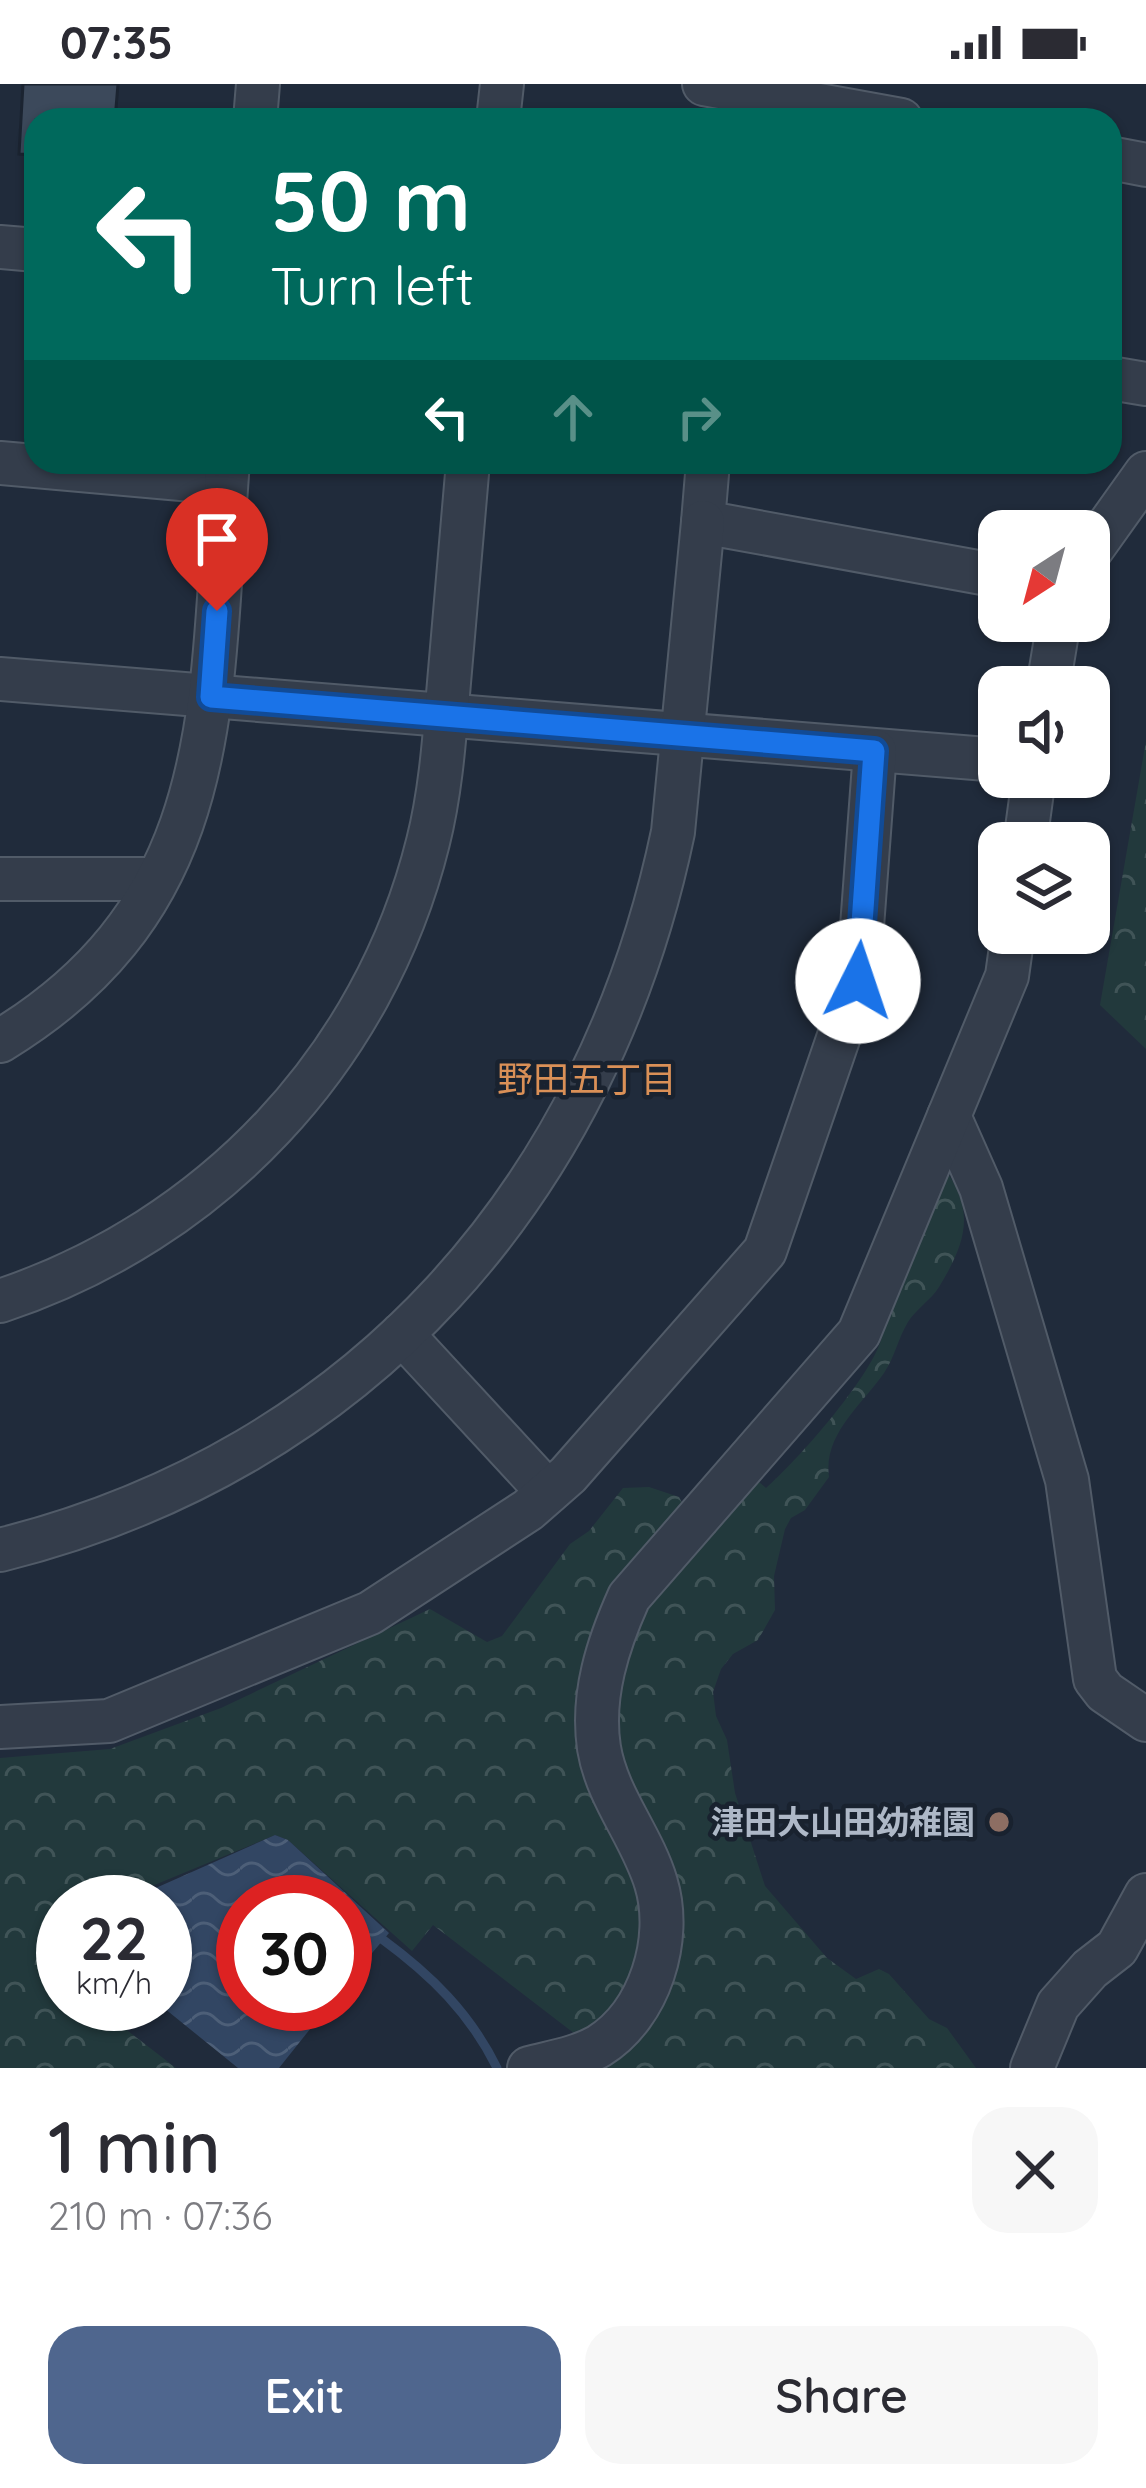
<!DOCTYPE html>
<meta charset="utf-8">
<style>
body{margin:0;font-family:Quicksand,"Noto Sans JP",sans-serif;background:#f7f7f7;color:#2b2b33;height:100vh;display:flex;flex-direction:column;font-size:45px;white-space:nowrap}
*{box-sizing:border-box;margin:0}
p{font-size:39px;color:#7c7c81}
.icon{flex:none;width:66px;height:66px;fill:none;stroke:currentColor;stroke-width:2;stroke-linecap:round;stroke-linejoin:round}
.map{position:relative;height:1984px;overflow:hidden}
.drawer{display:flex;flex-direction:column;background:#fff;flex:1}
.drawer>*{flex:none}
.banner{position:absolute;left:24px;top:24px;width:1098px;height:366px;border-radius:36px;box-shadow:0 3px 9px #0004;background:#00695c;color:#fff;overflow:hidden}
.needle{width:78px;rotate:216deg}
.buttons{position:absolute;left:978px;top:426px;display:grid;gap:24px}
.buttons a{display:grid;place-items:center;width:132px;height:132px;border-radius:24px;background:#fff;box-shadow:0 3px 9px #0004;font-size:60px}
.speed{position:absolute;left:36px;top:1791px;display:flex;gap:24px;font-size:60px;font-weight:700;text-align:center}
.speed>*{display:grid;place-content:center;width:156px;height:156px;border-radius:50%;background:#fff;box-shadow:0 3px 9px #0004;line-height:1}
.speed small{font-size:30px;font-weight:400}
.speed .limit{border:18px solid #d22;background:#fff;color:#111}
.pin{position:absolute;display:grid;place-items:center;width:102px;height:102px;color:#fff;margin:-123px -51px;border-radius:50% 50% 50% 0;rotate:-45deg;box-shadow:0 0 12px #0007}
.pin .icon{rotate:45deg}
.me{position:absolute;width:132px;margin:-66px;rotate:4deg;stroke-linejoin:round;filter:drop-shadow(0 0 9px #0008)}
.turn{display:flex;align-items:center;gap:42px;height:252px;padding:0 48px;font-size:54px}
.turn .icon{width:156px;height:156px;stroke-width:2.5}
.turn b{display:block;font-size:84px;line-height:102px}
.lanes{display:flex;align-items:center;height:114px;padding:0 48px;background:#0003;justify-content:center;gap:60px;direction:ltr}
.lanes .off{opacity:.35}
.round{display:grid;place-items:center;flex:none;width:126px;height:126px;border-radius:36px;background:#f7f7f7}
.summary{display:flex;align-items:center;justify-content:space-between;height:204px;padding:0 48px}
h1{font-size:72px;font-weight:600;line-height:90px}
.action{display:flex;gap:24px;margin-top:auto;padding:24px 48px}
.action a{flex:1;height:138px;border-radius:36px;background:#4f668e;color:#fff;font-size:48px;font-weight:600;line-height:138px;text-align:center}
.action a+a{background:#f7f7f7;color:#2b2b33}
.status{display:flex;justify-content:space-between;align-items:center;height:84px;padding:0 60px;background:#fff;direction:ltr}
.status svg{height:33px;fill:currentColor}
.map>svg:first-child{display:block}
.forest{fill:url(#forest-crowns)}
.water{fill:url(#water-waves)}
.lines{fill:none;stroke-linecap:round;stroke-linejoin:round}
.stream{stroke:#324663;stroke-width:9}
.building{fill:#3c495b;stroke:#1b2431;stroke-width:3}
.minor-casing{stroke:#515b68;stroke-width:46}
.minor{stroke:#343d4b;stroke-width:42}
.route-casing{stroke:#114b97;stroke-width:30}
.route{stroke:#1a73e8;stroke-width:21}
.education-dot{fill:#8d6e63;stroke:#19222f;stroke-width:4.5}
.labels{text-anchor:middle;stroke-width:9;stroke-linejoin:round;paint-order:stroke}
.poi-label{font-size:33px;font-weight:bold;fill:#aeb8c7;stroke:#19222f;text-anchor:end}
.neighbourhood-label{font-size:36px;fill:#da9057;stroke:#19222f}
</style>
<div class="status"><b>07:35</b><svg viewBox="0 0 49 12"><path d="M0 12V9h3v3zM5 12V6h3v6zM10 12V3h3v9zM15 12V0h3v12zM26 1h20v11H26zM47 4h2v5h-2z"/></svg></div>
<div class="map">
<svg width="1146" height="1984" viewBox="0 0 1146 1984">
<defs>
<pattern id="forest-crowns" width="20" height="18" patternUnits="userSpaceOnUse" patternTransform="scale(3)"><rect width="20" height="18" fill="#22393c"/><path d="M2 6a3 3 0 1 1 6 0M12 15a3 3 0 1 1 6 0" fill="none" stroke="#405457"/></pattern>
<pattern id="water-waves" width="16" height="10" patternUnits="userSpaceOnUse" patternTransform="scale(3)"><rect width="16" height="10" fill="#324663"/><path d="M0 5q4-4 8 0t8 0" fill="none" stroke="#4d5f78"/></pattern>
</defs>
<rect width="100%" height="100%" fill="#202b3b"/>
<!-- forest -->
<g class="forest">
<path d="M 1146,657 L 1146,965 L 1100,921 Z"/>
<path d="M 944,1084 C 976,1127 966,1159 939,1203 C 931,1216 916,1225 908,1238 C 898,1254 895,1273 884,1289 C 862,1321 823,1350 829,1393 L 805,1426 L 791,1434 L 785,1445 L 774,1492 L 775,1526 L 758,1556 L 733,1570 L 721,1585 L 713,1608 L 716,1632 L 727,1656 L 735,1709 L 765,1802 L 827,1874 L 856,1895 L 879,1885 L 889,1890 L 929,1935 L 947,1944 L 976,1984 L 576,1984 L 653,1921 L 633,1726 L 612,1634 L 629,1546 L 753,1393 L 766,1404 C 798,1376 869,1295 881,1256 C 884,1247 883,1237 883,1228 Z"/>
<path d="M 649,1403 L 679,1413 L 686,1426 L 592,1581 L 650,1819 L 631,1909 L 579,1953 L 433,1841 L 412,1867 L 288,1756 L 275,1751 L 152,1802 L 107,1800 L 104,1818 L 63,1818 L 63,1920 L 93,1920 L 176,1984 L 0,1984 L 0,1674 L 110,1665 L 221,1624 L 430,1525 L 487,1558 L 502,1552 L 570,1460 L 589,1447 L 623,1404 Z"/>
</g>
<!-- water -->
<path class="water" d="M 275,1751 L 288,1756 L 389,1849 L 345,1901 L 345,1818 L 243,1818 L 243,1920 L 330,1920 L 279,1984 L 238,1984 L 159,1920 L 165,1920 L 165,1818 L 148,1818 L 149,1807 Z"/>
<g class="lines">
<!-- stream -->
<path class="stream" d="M 382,1855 C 431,1891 470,1929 497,1984"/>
</g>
<!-- building -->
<path class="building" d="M 23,0 L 118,0 L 115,36 L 36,36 L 36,71 L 19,70 Z"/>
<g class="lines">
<!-- minor casing -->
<g class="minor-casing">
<g id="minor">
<path d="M 704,0 L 901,36"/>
<path d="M 255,36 L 258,0"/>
<path d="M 498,36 L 502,0"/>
<path d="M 1110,74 L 1146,81"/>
<path d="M 0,163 L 36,166"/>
<path d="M 1110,294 L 1146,300"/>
<path d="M 708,378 L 703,438 L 999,492"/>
<path d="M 0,379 L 226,399"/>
<path d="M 1089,469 L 1146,389"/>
<path d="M 0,595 L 999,676"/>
<path d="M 1048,603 L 1059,537"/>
<path d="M 1025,759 L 1034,693"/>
<path d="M 0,795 L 157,795"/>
<path d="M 0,957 C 230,817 209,612 228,378"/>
<path d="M 949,1032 L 981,1104 L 1067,1396 L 1095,1595 L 1105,1608 L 1146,1636"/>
<path d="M 0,1217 C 211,1147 374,976 428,758 C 442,703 445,643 450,587 C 456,517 462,448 468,378"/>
<path d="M 402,1250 L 548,1408"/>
<path d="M 0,1466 C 361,1376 598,1107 673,748 L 703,438"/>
<path d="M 0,1643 L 109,1637 L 370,1529 L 528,1426 L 568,1391 L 765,1167 L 858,897 L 875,667"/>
<path d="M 529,1984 C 552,1978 578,1974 599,1962 C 650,1930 673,1855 656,1799 C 642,1752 607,1713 599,1664 C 591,1611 608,1560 629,1513 L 859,1249 L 1007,892 L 1013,849"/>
<path d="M 1032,1984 L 1058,1921 L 1090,1885 L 1117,1864 L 1146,1811"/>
</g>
</g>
<!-- minor -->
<use href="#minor" class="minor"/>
</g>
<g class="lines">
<!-- route casing -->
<g class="route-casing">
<path id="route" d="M 217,527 L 211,613 L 874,667 L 858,897"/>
</g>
<!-- route -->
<use href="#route" class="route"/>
</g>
<!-- markers -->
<circle class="education-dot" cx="999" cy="1738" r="12"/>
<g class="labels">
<!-- poi labels -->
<g class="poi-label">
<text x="975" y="1750">津田大山田幼稚園</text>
</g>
<!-- neighbourhood labels -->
<g class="neighbourhood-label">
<text x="587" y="1008">野田五丁目</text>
</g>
</g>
</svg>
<div class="buttons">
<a><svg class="needle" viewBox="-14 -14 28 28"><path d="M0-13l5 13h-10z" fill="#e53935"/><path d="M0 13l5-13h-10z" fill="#7c7c81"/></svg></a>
<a><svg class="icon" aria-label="sound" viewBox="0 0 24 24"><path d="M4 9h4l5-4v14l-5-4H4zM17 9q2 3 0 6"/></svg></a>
<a><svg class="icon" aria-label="layers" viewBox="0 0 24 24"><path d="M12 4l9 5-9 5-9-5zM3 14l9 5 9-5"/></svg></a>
</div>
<div class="speed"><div>22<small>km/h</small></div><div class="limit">30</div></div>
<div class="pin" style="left:217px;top:527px;background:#d93025"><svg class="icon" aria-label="arrive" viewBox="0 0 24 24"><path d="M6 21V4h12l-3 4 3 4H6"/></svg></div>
<svg class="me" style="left:858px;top:897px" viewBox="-20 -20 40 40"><circle r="19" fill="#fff"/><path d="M0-13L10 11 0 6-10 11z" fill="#1a73e8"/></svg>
<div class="banner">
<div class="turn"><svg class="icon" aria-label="left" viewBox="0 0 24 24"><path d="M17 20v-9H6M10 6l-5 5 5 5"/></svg><div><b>50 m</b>Turn left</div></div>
<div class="lanes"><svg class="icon" aria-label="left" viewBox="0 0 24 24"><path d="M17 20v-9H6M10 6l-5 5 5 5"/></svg><svg class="icon off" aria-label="ahead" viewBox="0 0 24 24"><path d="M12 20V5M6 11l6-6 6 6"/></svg><svg class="icon off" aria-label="right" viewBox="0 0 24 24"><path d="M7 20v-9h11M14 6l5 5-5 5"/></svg></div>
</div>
</div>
<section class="drawer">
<div class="summary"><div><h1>1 min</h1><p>210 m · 07:36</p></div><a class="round"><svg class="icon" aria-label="close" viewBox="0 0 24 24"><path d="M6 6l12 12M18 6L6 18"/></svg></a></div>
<div class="action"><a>Exit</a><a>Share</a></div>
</section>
